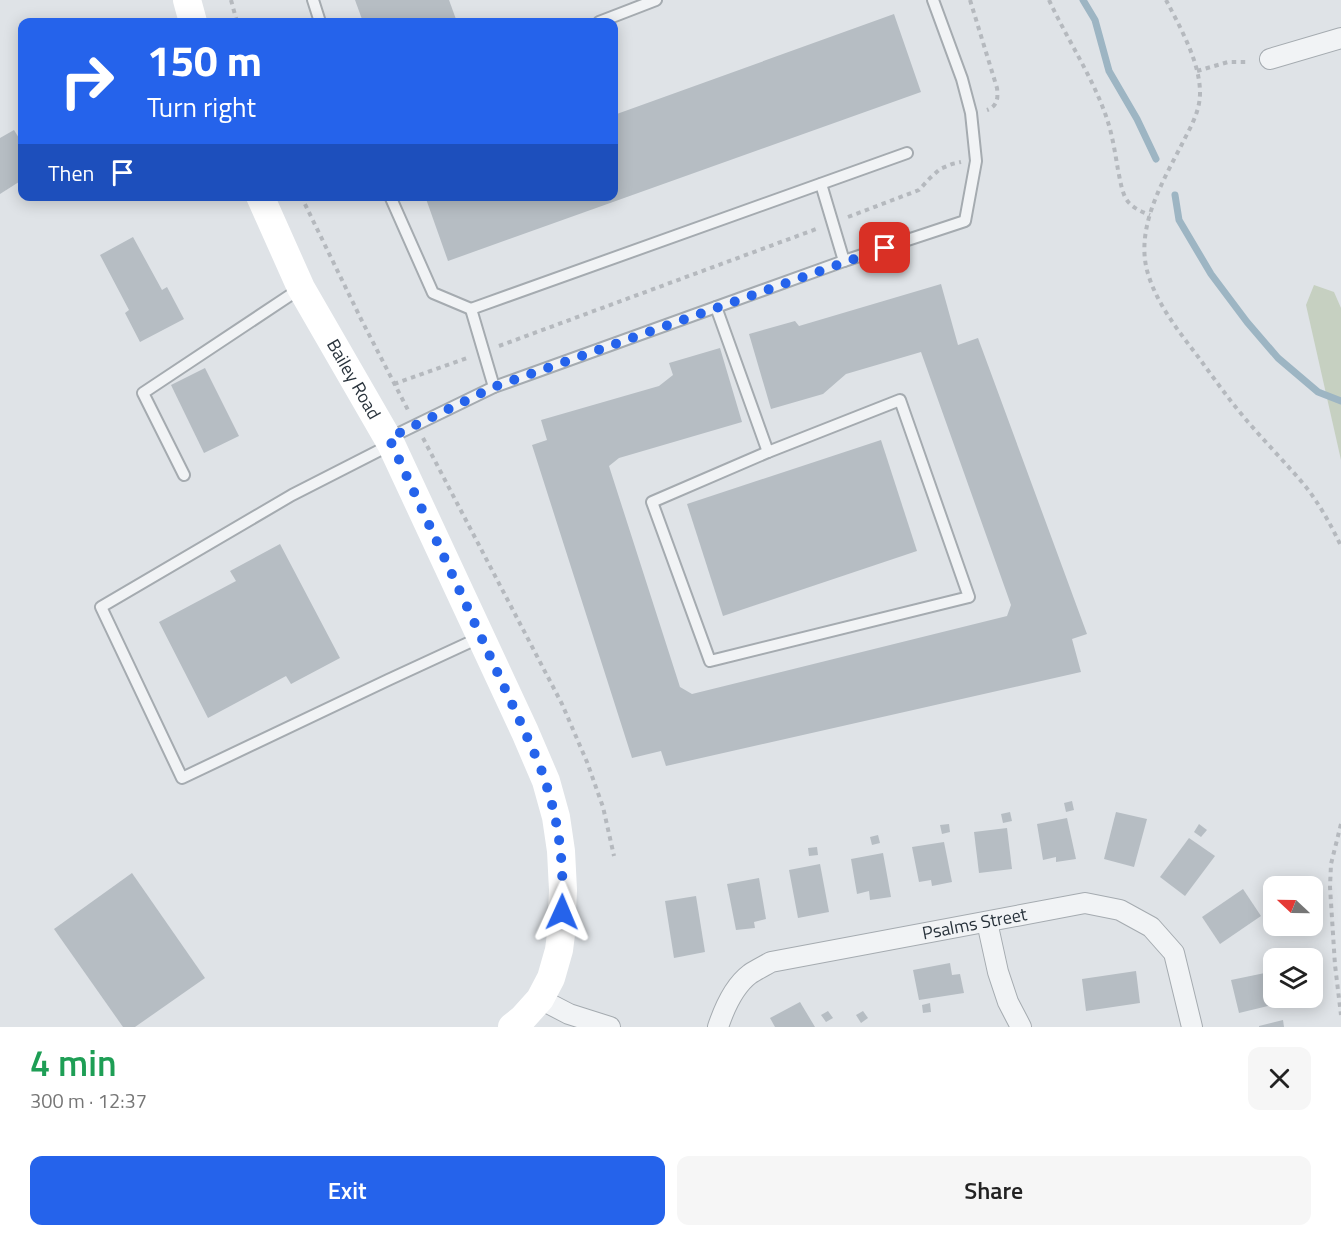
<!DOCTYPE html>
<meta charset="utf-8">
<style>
body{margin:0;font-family:"Titillium Web",sans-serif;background:#f6f6f6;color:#222;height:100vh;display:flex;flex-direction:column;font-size:22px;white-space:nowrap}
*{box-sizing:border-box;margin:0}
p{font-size:20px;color:#767676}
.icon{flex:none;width:33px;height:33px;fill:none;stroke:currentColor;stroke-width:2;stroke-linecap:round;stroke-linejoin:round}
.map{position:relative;height:1027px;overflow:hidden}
.side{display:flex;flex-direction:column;background:#fff;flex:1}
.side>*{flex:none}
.guide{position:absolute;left:18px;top:18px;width:600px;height:183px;border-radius:12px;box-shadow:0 3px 15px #0003;background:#2563eb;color:#fff;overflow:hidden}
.needle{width:39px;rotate:292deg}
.buttons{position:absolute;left:1263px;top:876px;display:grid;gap:12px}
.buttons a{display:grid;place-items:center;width:60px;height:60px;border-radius:12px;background:#fff;box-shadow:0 3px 15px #0003;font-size:30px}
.pin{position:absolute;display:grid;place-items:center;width:51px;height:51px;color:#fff;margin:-26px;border-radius:12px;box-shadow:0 3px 9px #0006}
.me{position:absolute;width:66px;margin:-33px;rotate:1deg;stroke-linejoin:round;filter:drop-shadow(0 0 4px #0008)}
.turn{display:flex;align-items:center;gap:21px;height:126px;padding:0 30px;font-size:27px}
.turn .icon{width:78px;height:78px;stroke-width:2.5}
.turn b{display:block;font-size:42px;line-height:51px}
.then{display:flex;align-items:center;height:57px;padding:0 30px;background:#0003;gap:12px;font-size:22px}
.round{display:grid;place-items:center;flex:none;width:63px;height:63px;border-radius:12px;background:#f6f6f6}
.overview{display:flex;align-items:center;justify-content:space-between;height:102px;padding:0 30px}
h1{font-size:36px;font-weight:600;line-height:45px;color:#1e9e55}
.action{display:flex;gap:12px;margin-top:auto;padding:12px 30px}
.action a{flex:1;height:69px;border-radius:12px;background:#2563eb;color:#fff;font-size:24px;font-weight:600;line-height:69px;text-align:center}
.action a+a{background:#f6f6f6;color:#222}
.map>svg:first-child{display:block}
.green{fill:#c6d0c1}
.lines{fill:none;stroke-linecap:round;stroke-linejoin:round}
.stream{stroke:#9db5c3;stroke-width:7}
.building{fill:#b6bdc3}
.lane-casing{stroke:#a5abb0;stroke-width:14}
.street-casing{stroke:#a5abb0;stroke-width:22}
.path{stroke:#b5b9be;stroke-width:4;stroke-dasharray:4.5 4.5;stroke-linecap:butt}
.lane{stroke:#f1f3f5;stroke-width:10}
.street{stroke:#f1f3f5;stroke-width:20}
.secondary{stroke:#fff;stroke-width:28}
.route{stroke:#2563eb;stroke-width:10;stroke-dasharray:0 18}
.labels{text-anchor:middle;stroke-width:5;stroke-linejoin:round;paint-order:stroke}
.street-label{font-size:18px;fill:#29333c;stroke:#eef1f4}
</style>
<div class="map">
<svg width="1341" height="1027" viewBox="0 0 1341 1027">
<rect width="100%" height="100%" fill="#dfe3e7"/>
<!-- green -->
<path class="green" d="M 1314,285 L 1334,292 L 1341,308 L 1341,460 L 1306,305 Z"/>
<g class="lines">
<!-- stream -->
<g class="stream">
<path d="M 1083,0 L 1095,20 L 1109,71 L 1137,119 L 1156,159"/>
<path d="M 1175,195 L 1179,220 L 1211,274 L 1247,322 L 1278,358 L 1318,392 L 1341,401"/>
</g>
</g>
<!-- building -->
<g class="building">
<path d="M 355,0 L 449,0 L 457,22 L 363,22 Z"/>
<path d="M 894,14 L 921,92 L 448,261 L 425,196 L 614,196 L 614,115 Z"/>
<path d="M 14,130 L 22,143 L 22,180 L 0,194 L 0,138 Z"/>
<path d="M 133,237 L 162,290 L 167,287 L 184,319 L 140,342 L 125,313 L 129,310 L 100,255 Z"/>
<path d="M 941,284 L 958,345 L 978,338 L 1087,634 L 1072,639 L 1081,672 L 666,766 L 661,751 L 632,758 L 532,445 L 547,440 L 541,420 L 659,386 L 673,375 L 669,363 L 720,348 L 742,422 L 619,458 L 609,466 L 680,687 L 692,694 L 1007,616 L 1011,605 L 921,352 L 846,374 L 823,394 L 771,409 L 749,334 L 795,321 L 799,326 Z"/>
<path d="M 205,368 L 239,436 L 204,453 L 171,385 Z"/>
<path d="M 881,440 L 917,551 L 723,616 L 687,504 Z"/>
<path d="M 280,544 L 340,658 L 291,684 L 286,676 L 208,718 L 159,622 L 236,581 L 230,571 Z"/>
<path d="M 1072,801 L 1074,810 L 1066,812 L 1064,803 Z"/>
<path d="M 1010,812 L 1012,821 L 1003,823 L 1001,814 Z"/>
<path d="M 1116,812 L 1147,819 L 1134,867 L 1104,859 Z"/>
<path d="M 1067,818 L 1076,859 L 1056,862 L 1056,857 L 1043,860 L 1037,824 Z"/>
<path d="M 949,824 L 950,832 L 942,834 L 940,825 Z"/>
<path d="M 1199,824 L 1207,830 L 1201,837 L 1194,832 Z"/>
<path d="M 1007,828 L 1012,869 L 979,873 L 974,832 Z"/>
<path d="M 878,835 L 880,843 L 872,845 L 870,837 Z"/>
<path d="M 1189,838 L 1215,856 L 1185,896 L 1160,877 Z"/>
<path d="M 944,842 L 952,882 L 932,886 L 931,880 L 919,882 L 912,847 Z"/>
<path d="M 817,847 L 818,855 L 809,856 L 808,848 Z"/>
<path d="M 883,853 L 891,897 L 870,900 L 869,891 L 857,894 L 851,859 Z"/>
<path d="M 820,864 L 829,912 L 798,918 L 789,870 Z"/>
<path d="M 132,873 L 205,978 L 135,1027 L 123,1027 L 54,929 Z"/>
<path d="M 759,878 L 766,919 L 754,922 L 755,928 L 736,930 L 727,884 Z"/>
<path d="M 1243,889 L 1261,916 L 1220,944 L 1202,917 Z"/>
<path d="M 696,896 L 705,952 L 674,958 L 665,901 Z"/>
<path d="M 950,963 L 952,975 L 960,974 L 964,993 L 919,1000 L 913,970 Z"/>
<path d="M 1136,971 L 1140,1003 L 1086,1011 L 1082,979 Z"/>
<path d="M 1274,971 L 1274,998 L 1283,998 L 1284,1002 L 1239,1013 L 1231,980 Z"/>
<path d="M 800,1002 L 815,1027 L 775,1027 L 770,1018 Z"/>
<path d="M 930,1003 L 931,1012 L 923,1013 L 922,1005 Z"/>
<path d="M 828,1011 L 833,1018 L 826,1022 L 821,1015 Z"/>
<path d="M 863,1011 L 868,1018 L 861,1023 L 856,1015 Z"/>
<path d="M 1283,1020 L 1284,1027 L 1259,1027 L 1259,1026 Z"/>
</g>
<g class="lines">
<!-- lane casing -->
<g class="lane-casing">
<g id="lane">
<path d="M 313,0 L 320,22"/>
<path d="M 599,22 L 656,0"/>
<path d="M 821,184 L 844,261"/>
<path d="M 390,196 L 433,293 L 471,309"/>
<path d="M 716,307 L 768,452"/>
<path d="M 494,387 L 471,309 L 907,153"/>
<path d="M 900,400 L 969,597 L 710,661 L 652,502 L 768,452 Z"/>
<path d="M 389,438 L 494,387 L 844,261 L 965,221 L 976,161 L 971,113 L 962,79 L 933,0"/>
<path d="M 390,445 L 292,495 L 101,607 L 182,778 L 388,680 L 481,637"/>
<path d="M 184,475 L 143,393 L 301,288"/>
</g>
</g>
<!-- street casing -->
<g class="street-casing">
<g id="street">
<path d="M 1270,59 L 1341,38"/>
<path d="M 987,922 L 998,972 L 1008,1002 L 1021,1027"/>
<path d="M 540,999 L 569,1014 L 610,1027"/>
<path id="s1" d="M 718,1027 C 724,1009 734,986 750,974 C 756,970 764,966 771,962 L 1085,903 L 1120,910 L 1151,927 L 1174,953 L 1192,1027"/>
</g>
</g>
<!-- path -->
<g class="path">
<path d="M 231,0 L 237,22"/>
<path d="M 970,0 L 997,88 C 998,98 998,106 987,110"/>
<path d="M 1049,0 C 1067,39 1092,76 1106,116 C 1112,133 1115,152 1118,170 C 1120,179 1121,188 1125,197 C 1130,207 1140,211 1150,215"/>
<path d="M 1166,0 C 1180,27 1200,62 1200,93 C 1200,112 1190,128 1182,144 C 1162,183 1133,231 1149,277 C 1159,307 1180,333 1199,358 C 1213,377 1227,397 1243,416 C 1263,440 1286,463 1306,487 C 1320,505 1331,525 1341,546"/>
<path d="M 1197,71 L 1228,62 L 1249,62"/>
<path d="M 301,196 L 361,319 L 408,410"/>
<path d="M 848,217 L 919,190 L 930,178 L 940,169 L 952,164 L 961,162"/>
<path d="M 499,346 L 819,228"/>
<path d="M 394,384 L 470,357"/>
<path d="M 423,438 L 562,704 L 587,762 L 603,807 L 614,856"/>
<path d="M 1341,824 L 1331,864 L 1330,887 L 1335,965 L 1341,1015"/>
</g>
<!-- lane -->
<use href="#lane" class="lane"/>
<!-- street -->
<use href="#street" class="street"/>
<!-- secondary -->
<g class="secondary">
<path d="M 187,0 L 193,22"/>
<path id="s2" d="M 260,196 L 301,288 L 391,444 L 525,732 L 546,781 L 556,817 L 561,851 L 563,890 L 561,934 L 559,950 L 551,978 L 540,999 L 522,1019 L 512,1027"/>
</g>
</g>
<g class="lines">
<!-- route -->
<path class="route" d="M 562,912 C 564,866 560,827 546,784 C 541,766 532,749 525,732 L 389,438 L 494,387 L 885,248"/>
</g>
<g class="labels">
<!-- street labels -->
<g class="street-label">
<text dy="6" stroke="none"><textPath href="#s2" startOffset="206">Bailey Road</textPath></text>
<text dy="6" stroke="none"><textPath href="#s1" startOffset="294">Psalms Street</textPath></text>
</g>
</g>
</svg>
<div class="buttons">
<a><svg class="needle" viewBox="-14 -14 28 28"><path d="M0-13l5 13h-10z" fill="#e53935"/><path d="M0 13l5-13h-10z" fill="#767676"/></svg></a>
<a><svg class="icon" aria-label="layers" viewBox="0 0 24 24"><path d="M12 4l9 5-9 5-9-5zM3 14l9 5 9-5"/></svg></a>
</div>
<div class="pin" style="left:885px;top:248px;background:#d93025"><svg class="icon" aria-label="arrive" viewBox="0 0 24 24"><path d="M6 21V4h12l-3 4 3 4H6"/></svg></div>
<svg class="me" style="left:562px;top:912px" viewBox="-20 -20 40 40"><path d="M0-17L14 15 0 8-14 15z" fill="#2563eb" stroke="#fff" stroke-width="4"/></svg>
<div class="guide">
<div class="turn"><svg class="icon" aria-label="right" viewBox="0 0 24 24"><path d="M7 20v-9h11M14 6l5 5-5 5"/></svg><div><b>150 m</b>Turn right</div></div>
<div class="then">Then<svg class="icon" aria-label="arrive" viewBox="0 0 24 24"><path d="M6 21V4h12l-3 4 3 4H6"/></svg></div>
</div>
</div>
<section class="side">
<div class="overview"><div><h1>4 min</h1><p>300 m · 12:37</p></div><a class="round"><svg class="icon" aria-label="close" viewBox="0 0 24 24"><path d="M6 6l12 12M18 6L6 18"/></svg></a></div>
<div class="action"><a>Exit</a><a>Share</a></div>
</section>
